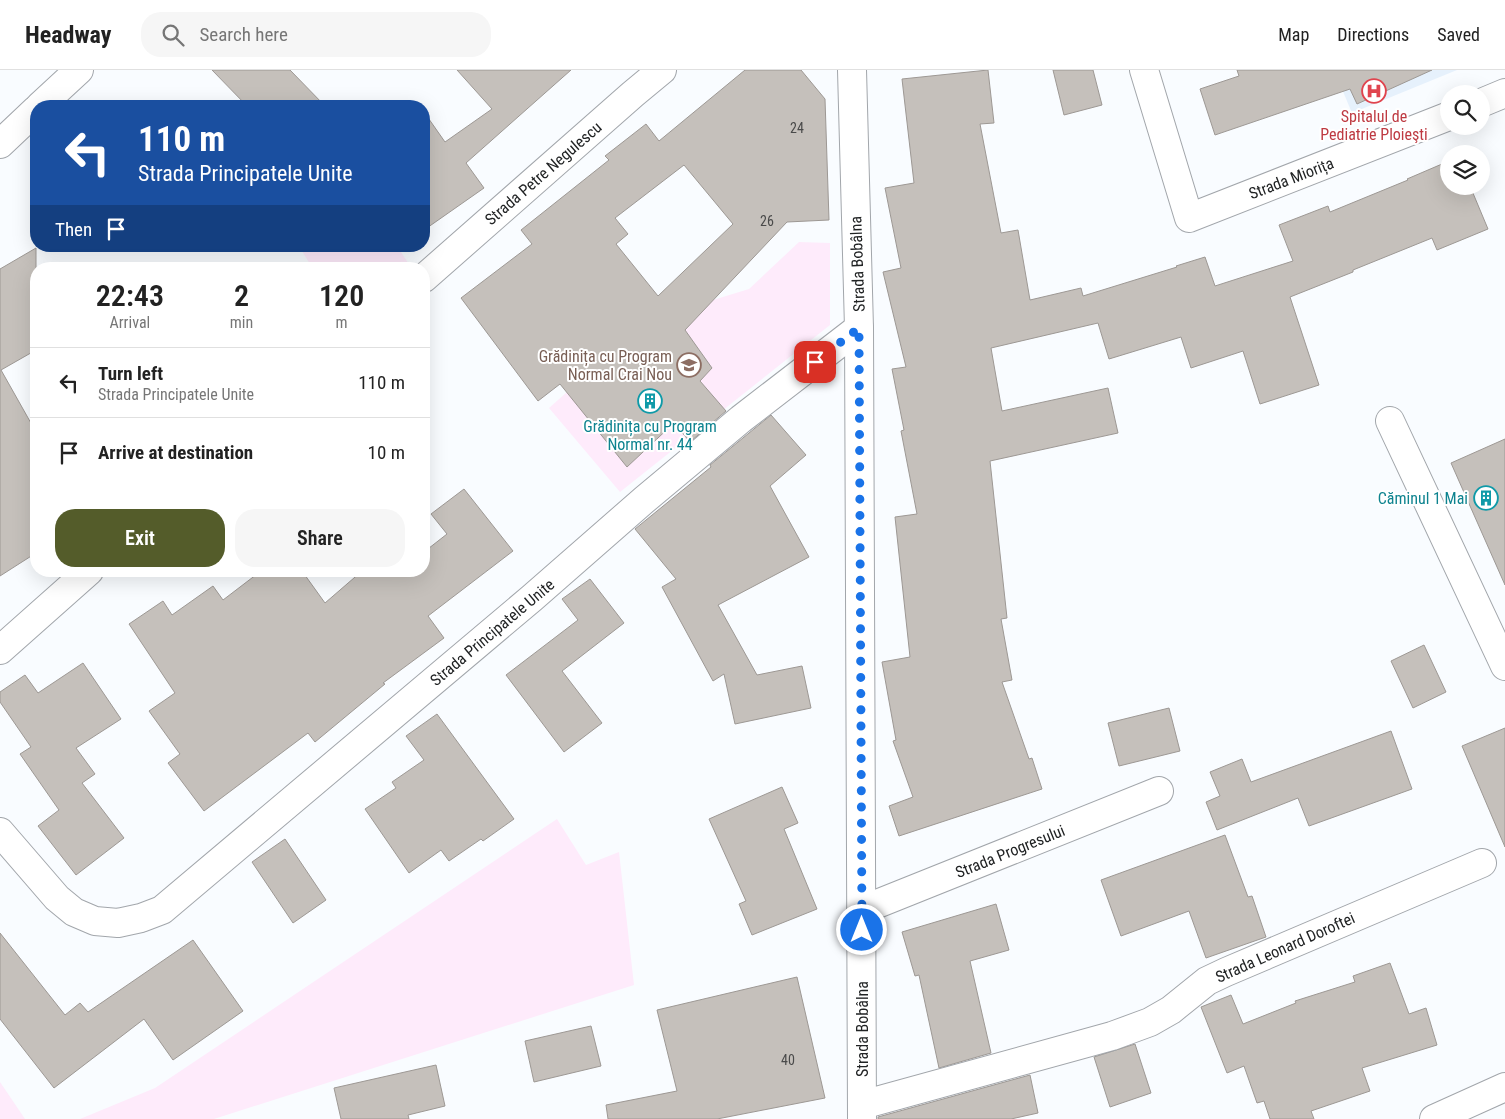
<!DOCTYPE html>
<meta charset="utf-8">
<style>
body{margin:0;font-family:"Roboto Condensed",sans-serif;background:#f6f6f6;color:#222;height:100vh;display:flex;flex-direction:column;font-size:19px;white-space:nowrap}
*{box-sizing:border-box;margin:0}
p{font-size:16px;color:#767676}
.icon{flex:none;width:28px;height:28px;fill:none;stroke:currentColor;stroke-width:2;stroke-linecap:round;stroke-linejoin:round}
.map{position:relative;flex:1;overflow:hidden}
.details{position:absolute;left:30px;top:192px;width:400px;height:315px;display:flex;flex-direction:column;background:#fff;border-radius:20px;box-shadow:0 5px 20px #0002}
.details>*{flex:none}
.banner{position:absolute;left:30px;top:30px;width:400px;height:152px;border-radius:20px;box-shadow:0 5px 20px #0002;background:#1a4fa0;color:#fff;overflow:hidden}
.fabs{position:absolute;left:1440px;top:15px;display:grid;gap:10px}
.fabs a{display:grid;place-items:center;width:50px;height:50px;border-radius:50%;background:#fff;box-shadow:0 5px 20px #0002;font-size:25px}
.pin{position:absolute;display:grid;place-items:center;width:42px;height:42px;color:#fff;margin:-21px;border-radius:10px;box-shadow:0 2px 8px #0006}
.me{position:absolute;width:55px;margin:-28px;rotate:0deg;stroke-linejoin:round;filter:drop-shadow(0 0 4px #0008)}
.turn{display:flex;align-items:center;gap:18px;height:105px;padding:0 25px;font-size:22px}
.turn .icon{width:65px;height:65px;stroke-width:2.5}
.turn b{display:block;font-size:35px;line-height:42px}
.then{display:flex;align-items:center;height:48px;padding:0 25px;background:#0003;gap:10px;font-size:19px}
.eta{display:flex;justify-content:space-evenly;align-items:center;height:85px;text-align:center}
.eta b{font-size:30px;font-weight:600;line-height:35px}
.button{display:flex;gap:10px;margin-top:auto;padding:10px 25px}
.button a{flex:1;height:58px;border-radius:20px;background:#545c2a;color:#fff;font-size:20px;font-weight:600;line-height:58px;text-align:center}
.button a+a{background:#f6f6f6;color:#222}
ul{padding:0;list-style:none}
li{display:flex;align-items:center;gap:15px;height:70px;padding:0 25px;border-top:1px solid #e0e0e0}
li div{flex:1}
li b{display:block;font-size:19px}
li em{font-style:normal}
header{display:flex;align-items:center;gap:30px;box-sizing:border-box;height:70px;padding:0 25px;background:#fff;border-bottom:1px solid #e0e0e0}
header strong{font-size:24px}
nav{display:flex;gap:28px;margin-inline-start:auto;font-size:18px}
.search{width:350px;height:45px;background:#f6f6f6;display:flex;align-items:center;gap:12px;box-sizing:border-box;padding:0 18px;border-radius:20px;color:#767676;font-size:19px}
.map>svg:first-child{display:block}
.built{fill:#e6f1fc}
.education{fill:#feebfb}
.building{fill:#c5c0bb;stroke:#9d9894;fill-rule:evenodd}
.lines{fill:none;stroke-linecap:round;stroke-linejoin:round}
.minor-casing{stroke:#a2a6ab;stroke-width:30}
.major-casing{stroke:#a2a6ab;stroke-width:30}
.minor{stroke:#fff;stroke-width:28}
.major{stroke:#fff;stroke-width:28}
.route{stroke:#1a73e8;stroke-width:9;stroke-dasharray:0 16.2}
.labels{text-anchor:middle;stroke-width:4;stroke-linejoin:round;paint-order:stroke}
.number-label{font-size:14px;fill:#4a4a4a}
.health-label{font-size:16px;fill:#be3a42;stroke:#fff}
.street-label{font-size:16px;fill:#212324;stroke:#fff}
.education-label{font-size:16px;fill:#785e54;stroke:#fff;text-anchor:end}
.culture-label{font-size:16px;fill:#0d838f;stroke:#fff}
</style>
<header>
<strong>Headway</strong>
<div class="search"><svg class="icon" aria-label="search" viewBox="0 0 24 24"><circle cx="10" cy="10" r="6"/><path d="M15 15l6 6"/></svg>Search here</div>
<nav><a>Map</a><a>Directions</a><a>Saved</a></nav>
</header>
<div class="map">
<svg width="1505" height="1049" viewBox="0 0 1505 1049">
<rect width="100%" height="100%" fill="#f9fcff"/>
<!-- built -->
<path class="built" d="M 1334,0 L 1457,0 L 1352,43 Z"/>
<!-- education -->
<g class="education">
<path d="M 799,172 L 830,173 L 830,255 L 620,422 L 549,338 L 664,236 L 713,230 L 749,219 Z"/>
<path d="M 299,176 L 397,176 L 410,196 L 406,199 L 313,199 Z"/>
<path d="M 557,749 L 586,795 L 619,782 L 634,915 L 214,1049 L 80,1049 L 155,1018 Z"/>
<path d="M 0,1012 L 25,1049 L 0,1049 Z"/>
</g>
<!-- building -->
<g class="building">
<path d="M 212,0 L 290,0 L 325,36 L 247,36 Z"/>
<path d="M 457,0 L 571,0 L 466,93 L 484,118 L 424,160 L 424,42 L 445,72 L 492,39 Z"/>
<path d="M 745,0 L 801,0 L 825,29 L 829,150 L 787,152 L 685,260 L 712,298 L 700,311 L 726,341 L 690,372 L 674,353 L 627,397 L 560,314 L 538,331 L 461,228 L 532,174 L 521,160 L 609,90 L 605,86 L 646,54 L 659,71 ZM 684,95 L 733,154 L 658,226 L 616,174 L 628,164 L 615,148 Z"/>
<path d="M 988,0 L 994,53 L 980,54 L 1001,163 L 1018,160 L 1030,230 L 1081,218 L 1083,226 L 1177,197 L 1176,196 L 1205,187 L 1215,216 L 1293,191 L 1279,155 L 1328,136 L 1330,142 L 1408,110 L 1407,109 L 1449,91 L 1449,116 L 1470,116 L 1488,159 L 1437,180 L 1432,168 L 1353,200 L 1353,202 L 1290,227 L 1319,315 L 1260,334 L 1243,281 L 1191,298 L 1181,267 L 1109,289 L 1098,253 L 991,278 L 1002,341 L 1108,318 L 1118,363 L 990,391 L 1007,548 L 1001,549 L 1012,610 L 1002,612 L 1029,689 L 1032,688 L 1042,719 L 899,766 L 889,736 L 913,727 L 893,671 L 896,670 L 882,592 L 910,587 L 895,447 L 917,444 L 901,361 L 904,360 L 892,299 L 906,297 L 883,202 L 901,198 L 885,118 L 914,113 L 902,9 Z"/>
<path d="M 1053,0 L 1093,0 L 1102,35 L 1064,45 Z"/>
<path d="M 1237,0 L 1432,0 L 1357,34 L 1350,19 L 1215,65 L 1200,19 L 1239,6 Z"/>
<path d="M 36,178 L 36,280 L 1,300 L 36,362 L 36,483 L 0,506 L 0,199 Z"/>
<path d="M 771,345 L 806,385 L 770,416 L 809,487 L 718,535 L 757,605 L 802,596 L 811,638 L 735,654 L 724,604 L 713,611 L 662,517 L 676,509 L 635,459 L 711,397 L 710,395 Z"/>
<path d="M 1505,369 L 1505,515 L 1451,393 Z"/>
<path d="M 464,419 L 513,481 L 428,546 L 444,568 L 383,613 L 385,614 L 315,672 L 308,663 L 204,741 L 168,693 L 180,684 L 149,641 L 175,623 L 129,554 L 163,531 L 172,545 L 213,516 L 223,530 L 261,501 L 302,501 L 325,533 L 362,501 L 424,501 L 424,482 L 447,464 L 431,444 Z"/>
<path d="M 590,509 L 624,553 L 562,601 L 602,653 L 564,682 L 506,605 L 578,550 L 562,529 Z"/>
<path d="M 1424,575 L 1446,622 L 1413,638 L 1391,591 Z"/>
<path d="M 83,593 L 121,649 L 76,678 L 95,704 L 82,713 L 124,768 L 76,805 L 38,756 L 59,740 L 20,684 L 31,677 L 0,632 L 0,622 L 25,605 L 38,623 Z"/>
<path d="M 1169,638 L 1180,681 L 1119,696 L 1108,653 Z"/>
<path d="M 437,644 L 514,749 L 483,771 L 481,769 L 449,791 L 441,780 L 409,803 L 365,739 L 396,718 L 392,712 L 424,690 L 406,666 Z"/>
<path d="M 1505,658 L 1505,777 L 1462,676 Z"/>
<path d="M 1391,661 L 1412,719 L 1309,756 L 1298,728 L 1217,760 L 1206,732 L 1220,726 L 1210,702 L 1242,689 L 1251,712 Z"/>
<path d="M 782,717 L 798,753 L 784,759 L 817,839 L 752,865 L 739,834 L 746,831 L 709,749 Z"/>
<path d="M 1225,765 L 1248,827 L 1252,826 L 1266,867 L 1206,888 L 1189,841 L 1121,866 L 1101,810 Z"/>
<path d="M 285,769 L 326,830 L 293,853 L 252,792 Z"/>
<path d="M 996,834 L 1009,880 L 970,891 L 991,983 L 939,998 L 919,905 L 915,906 L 902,862 Z"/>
<path d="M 0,863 L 65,945 L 80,933 L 88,942 L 193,870 L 243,941 L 173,990 L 144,949 L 54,1018 L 0,949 Z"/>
<path d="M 1390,893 L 1409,944 L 1426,938 L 1437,975 L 1362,998 L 1370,1021 L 1311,1041 L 1314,1049 L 1270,1049 L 1264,1031 L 1257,1033 L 1244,996 L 1227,1003 L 1201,937 L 1231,925 L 1243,954 L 1296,933 L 1295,931 L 1355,912 L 1353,906 Z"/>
<path d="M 797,907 L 825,1028 L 717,1049 L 608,1049 L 606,1035 L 677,1021 L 657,940 Z"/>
<path d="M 591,956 L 601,996 L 534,1012 L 525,971 Z"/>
<path d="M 1135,974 L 1151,1023 L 1110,1037 L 1094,987 Z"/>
<path d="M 436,995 L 445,1036 L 408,1045 L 409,1049 L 341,1049 L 334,1018 Z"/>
<path d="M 1030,1005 L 1038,1043 L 1011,1049 L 878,1049 L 878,1047 Z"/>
</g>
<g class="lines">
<!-- minor casing -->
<g class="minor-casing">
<g id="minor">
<path d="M 1144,0 L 1189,148 L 1449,46"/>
<path d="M 1481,33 L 1505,23"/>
<path d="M 40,36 L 79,0"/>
<path d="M 0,74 L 36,40"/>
<path d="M 424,208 L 633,24 L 662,0"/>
<path d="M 1390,351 L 1505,596"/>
<path d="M 0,580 L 89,501"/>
<path d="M 0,762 L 57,828 L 74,842 L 95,851 L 118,853 L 141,848 L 162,840 L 532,528 L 644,430 L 741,349 L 859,258"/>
<path d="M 862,840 L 1159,721"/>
<path d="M 862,1035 L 1112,966 L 1150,952 L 1171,940 L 1207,911 L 1226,902 L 1482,793"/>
<path d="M 1434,1049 L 1505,1017"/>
</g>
</g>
<!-- major casing -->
<g class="major-casing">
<path id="major" d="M 852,0 L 859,258 L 862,1049"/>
</g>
<!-- minor -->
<use href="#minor" class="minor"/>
<!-- major -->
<use href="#major" class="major"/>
</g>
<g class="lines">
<!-- route -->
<path class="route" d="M 815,292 L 859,258 L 862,860"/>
</g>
<!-- icons -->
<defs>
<g id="hospital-ring" transform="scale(1.25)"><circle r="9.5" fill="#fff" stroke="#e0444e" stroke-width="1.5"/><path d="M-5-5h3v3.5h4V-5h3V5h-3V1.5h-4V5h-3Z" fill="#e0444e"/></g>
<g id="school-ring" transform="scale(1.25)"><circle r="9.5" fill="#fff" stroke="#8d6e63" stroke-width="1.5"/><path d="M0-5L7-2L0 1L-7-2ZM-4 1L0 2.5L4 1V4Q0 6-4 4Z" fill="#8d6e63"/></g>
<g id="building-ring" transform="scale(1.25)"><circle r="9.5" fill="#fff" stroke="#0f9aa8" stroke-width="1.5"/><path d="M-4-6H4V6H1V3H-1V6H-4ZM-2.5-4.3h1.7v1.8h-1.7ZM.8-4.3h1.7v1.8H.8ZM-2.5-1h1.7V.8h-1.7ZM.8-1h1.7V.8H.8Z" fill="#0f9aa8"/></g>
</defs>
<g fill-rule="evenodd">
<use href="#hospital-ring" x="1374" y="21"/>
<use href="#school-ring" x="689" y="295"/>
<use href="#building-ring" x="650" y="331"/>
<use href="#building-ring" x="1486" y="428"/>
</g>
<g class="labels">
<!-- number labels -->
<g class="number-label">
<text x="797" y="63">24</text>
<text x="767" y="156">26</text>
<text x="788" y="995">40</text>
</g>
<!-- health labels -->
<g class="health-label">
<text x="1374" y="52">Spitalul de<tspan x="1374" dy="18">Pediatrie Ploieşti</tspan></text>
</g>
<!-- street labels -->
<g class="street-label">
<text transform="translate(543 103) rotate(-41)" y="6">Strada Petre Negulescu</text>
<text transform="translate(1291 108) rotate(-21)" y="6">Strada Miorița</text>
<text transform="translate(857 194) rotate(-92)" y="6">Strada Bobâlna</text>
<text transform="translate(492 562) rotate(-40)" y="6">Strada Principatele Unite</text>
<text transform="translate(1010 781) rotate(-22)" y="6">Strada Progresului</text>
<text transform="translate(1285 877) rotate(-24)" y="6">Strada Leonard Doroftei</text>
<text transform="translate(862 959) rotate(-90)" y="6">Strada Bobâlna</text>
</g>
<!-- education labels -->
<g class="education-label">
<text x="672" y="292">Grădinița cu Program<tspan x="672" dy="18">Normal Crai Nou</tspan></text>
</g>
<!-- culture labels -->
<g class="culture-label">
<text x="650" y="362">Grădinița cu Program<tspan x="650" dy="18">Normal nr. 44</tspan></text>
<text x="1468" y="434" text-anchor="end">Căminul 1 Mai</text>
</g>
</g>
</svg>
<div class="fabs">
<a><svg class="icon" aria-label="search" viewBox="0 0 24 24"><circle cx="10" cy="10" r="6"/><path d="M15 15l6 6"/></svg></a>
<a><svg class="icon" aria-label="layers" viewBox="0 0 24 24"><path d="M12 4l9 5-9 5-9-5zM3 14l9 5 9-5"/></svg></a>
</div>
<div class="pin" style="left:815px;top:292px;background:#d93025"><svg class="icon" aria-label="arrive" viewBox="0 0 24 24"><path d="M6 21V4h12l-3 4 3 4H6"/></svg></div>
<svg class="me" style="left:862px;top:860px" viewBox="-20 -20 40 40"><circle r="17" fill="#1a73e8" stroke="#fff" stroke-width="3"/><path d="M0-11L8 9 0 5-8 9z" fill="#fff"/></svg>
<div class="banner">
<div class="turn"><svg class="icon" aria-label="left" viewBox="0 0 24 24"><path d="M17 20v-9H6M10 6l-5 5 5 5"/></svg><div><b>110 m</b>Strada Principatele Unite</div></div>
<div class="then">Then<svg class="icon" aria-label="arrive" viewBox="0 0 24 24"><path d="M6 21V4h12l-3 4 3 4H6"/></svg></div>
</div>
<section class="details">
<div class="eta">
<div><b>22:43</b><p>Arrival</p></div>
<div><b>2</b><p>min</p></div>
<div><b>120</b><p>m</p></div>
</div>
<ul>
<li><svg class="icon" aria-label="left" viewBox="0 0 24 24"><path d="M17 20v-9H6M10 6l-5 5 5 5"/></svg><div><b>Turn left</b><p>Strada Principatele Unite</p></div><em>110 m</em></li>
<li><svg class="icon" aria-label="arrive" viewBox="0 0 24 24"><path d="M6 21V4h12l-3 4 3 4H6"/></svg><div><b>Arrive at destination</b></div><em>10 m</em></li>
</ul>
<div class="button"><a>Exit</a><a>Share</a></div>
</section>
</div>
